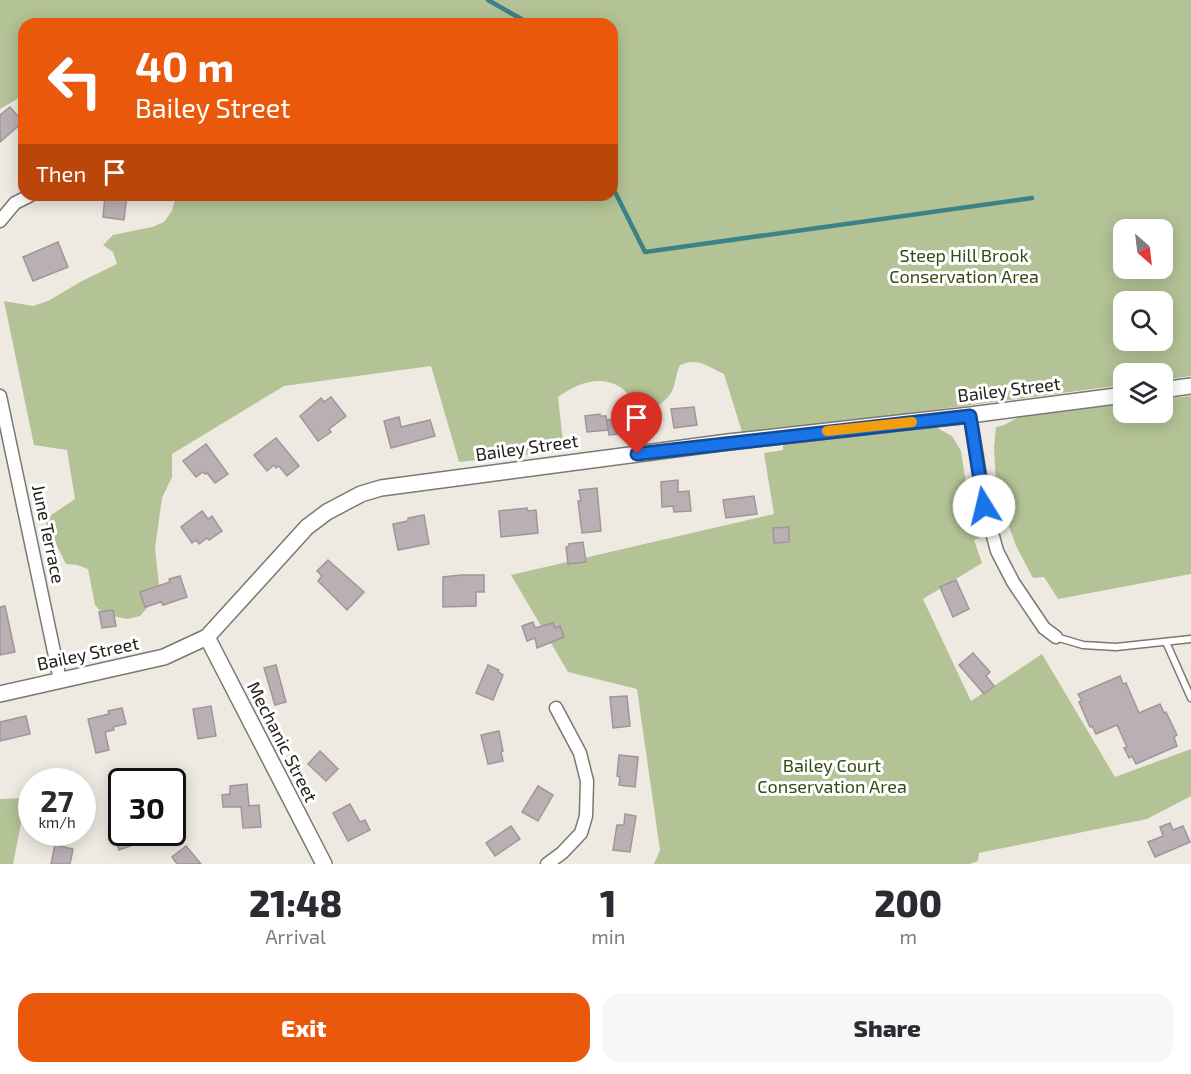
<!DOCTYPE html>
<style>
body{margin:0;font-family:"Exo 2",sans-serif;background:#f7f7f7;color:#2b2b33;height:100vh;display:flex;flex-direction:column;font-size:22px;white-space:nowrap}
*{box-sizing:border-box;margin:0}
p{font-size:20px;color:#7c7c81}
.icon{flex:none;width:33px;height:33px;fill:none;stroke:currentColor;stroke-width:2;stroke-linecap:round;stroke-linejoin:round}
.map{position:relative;height:864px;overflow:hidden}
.side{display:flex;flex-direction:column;background:#fff;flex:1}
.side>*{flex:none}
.banner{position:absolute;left:18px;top:18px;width:600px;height:183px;border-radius:18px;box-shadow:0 3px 15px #0003;background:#ea580c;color:#fff;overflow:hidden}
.needle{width:39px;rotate:152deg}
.controls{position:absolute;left:1113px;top:219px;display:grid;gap:12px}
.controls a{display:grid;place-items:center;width:60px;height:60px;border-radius:12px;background:#fff;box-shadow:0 3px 15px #0003;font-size:30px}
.speed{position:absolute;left:18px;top:768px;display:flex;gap:12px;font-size:30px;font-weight:700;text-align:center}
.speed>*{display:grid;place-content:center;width:78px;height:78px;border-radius:50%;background:#fff;box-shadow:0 3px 15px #0003;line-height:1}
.speed small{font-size:15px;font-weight:400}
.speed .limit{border:3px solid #111;border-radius:9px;background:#fff;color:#111}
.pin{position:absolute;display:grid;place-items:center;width:51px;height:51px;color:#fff;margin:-62px -26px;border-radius:50% 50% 50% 0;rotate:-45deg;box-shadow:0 0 6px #0007}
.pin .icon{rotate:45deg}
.me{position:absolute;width:66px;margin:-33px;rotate:351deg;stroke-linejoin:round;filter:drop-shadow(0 0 4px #0008)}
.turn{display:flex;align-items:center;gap:21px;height:126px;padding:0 18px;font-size:27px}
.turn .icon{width:78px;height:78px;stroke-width:2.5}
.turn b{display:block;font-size:42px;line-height:51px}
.then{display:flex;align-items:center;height:57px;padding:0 18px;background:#0003;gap:12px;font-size:22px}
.eta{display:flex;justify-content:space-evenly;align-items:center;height:102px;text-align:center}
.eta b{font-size:36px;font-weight:800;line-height:42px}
.button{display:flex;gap:12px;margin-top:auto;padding:12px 18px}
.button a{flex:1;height:69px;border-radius:18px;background:#ea580c;color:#fff;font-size:24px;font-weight:800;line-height:69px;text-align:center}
.button a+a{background:#f7f7f7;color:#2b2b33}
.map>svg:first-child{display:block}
.green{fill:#b4c396;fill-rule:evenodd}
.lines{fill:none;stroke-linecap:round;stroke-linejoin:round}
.stream{stroke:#3c8286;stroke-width:4.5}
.building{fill:#bab0b3;stroke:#9f9699;stroke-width:1.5}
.service-casing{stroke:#7b7871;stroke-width:9}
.minor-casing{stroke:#7b7871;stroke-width:15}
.tertiary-casing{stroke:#7b7871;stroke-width:18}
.service{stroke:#fff;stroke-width:6}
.minor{stroke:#fff;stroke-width:12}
.tertiary{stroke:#fff;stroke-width:15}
.route-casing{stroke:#114b97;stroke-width:15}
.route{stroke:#1a73e8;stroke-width:10}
.slow{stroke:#f59e0b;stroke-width:10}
.labels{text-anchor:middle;stroke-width:6;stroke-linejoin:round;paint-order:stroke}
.park-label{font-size:18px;fill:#3a4716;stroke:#fff}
.street-label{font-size:18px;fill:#23211e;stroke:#fff}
</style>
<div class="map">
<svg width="1191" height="864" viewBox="0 0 1191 864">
<rect width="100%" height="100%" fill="#eeeae2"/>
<!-- green -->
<g class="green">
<path d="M 0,0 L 1191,0 L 1191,376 L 1163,380 L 1162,374 L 1124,374 L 1123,385 L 743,435 L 724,374 C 707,366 698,357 680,365 C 676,373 676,381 673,389 C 668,401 657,406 647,413 C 637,405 630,394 620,387 C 600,374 575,384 558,397 L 564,451 L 459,462 L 431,366 L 284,386 L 172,454 L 172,477 L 162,498 L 155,548 L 159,586 L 157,597 L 140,616 L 127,619 L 103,614 L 95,605 L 88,569 L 77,565 L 66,564 L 44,520 L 75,499 L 67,450 L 34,445 L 4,301 L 33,306 L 48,301 L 82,281 L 117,264 L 113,252 L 103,245 L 113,235 L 152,227 L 164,222 L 172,211 L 176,195 L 612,195 L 612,24 L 24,24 L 24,95 L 0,109 ZM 1124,230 L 1162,230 L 1162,268 L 1124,268 ZM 1124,302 L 1162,302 L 1162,340 L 1124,340 Z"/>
<path d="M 1191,396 L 1191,574 L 1058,599 L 1044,577 L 1033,578 L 1016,546 L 1006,518 L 997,503 L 994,447 L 996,427 C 1006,426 1012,419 1022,416 L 1123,404 L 1124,412 L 1162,412 L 1163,399 Z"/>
<path d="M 937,425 L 939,429 L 952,436 L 961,451 L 968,496 L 979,538 L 974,540 L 982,563 L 923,599 L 971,701 L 1042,654 L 1115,777 L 1191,749 L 1191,796 L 1147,819 L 979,853 L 978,861 L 970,864 L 654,864 L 660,850 L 637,689 L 568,672 L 511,575 L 774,514 L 764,453 L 783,450 L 783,445 Z"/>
<path d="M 26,798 L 13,864 L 0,864 L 0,799 Z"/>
</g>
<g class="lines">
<!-- stream -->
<g class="stream">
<path d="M 488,0 L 530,24"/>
<path d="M 612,105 L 615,110 L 612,119"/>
<path d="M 612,186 L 645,252 L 1032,198"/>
</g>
</g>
<!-- building -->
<g class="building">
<path d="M 10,107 L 23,122 L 0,142 L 0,115 Z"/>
<path d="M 105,195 L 127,195 L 124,220 L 103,217 Z"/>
<path d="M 58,242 L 68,267 L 33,281 L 23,257 Z"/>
<path d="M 331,397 L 346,416 L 329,429 L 331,432 L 318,441 L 300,416 L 321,398 L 324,402 Z"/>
<path d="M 694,407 L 697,425 L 674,428 L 671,409 Z"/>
<path d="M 600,414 L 600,416 L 606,416 L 608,430 L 587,432 L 585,416 Z"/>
<path d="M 399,417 L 401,427 L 430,420 L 435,436 L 391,448 L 384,421 Z"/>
<path d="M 625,418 L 627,433 L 609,435 L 607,420 Z"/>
<path d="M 276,438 L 299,466 L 287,476 L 279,466 L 276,468 L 274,465 L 267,471 L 254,455 Z"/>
<path d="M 206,444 L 228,474 L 215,483 L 207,473 L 205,474 L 203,472 L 196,477 L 183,461 Z"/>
<path d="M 678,480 L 678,492 L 689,491 L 691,511 L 674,512 L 673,506 L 662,507 L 661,482 Z"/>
<path d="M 597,488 L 601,531 L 582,533 L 578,501 L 581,501 L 579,490 Z"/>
<path d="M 754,496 L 757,514 L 726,518 L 723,500 Z"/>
<path d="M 527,508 L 528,511 L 536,510 L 538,533 L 501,537 L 499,511 Z"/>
<path d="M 202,511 L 208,519 L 212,516 L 222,531 L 209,540 L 207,538 L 199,544 L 196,540 L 192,543 L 181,527 Z"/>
<path d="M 424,515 L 429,544 L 398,550 L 393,524 L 408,521 L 408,518 Z"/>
<path d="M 789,527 L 789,542 L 774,543 L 773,528 Z"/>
<path d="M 583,542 L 586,562 L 568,564 L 566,547 L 569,546 L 569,544 Z"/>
<path d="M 328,560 L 364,592 L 347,610 L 318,581 L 322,576 L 317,571 Z"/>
<path d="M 461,575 L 484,575 L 484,592 L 476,592 L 476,606 L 443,607 L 443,577 Z"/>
<path d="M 180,576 L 187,597 L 163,605 L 161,602 L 145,607 L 140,592 L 170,582 L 169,579 Z"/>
<path d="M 956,580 L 969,609 L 953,617 L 940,587 Z"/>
<path d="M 5,606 L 15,652 L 0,655 L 0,607 Z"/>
<path d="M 113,610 L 116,626 L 102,628 L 99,612 Z"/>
<path d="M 533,622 L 535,628 L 553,623 L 555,628 L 560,626 L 564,637 L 537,648 L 535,638 L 527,641 L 522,626 Z"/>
<path d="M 973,653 L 990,672 L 986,676 L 994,686 L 984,694 L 959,665 Z"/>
<path d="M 276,665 L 286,702 L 275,705 L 264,668 Z"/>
<path d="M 488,665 L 499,670 L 498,672 L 503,675 L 493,700 L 476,693 Z"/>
<path d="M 1120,676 L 1123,684 L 1126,683 L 1139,713 L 1160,704 L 1164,713 L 1166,712 L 1177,735 L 1174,737 L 1177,746 L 1136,764 L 1132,756 L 1129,758 L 1124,748 L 1127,747 L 1117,725 L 1096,734 L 1092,726 L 1090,727 L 1079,702 L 1082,701 L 1078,694 Z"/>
<path d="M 627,696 L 630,726 L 613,728 L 610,697 Z"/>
<path d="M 211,706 L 216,736 L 198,739 L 193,709 Z"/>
<path d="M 122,708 L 126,724 L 113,727 L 114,730 L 105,732 L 109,750 L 96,753 L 88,719 L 109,714 L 108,711 Z"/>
<path d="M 26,716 L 30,734 L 0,741 L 0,722 Z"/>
<path d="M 499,731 L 503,751 L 501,752 L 503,761 L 488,764 L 481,735 Z"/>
<path d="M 320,751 L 338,769 L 326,781 L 308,764 Z"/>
<path d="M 619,755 L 638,757 L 635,787 L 619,785 L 620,777 L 617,776 Z"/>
<path d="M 247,784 L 249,806 L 259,805 L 261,827 L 243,828 L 241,807 L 223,807 L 222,795 L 230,794 L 230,786 Z"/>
<path d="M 538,786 L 553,795 L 538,821 L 522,812 Z"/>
<path d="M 350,804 L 360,822 L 365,820 L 370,830 L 348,841 L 333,813 Z"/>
<path d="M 625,814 L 636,816 L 630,852 L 613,850 L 617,825 L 624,825 Z"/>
<path d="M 1170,823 L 1173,830 L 1183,826 L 1190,842 L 1155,857 L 1148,842 L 1163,836 L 1160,827 Z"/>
<path d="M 511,826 L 520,839 L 495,856 L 486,843 Z"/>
<path d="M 113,832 L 164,832 L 164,834 L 119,850 Z"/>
<path d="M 55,845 L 73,849 L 70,864 L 51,864 Z"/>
<path d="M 186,846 L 201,864 L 177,864 L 172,857 Z"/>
</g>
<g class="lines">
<!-- service casing -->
<g class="service-casing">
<g id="service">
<path d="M 1056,637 L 1083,645 L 1116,647 L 1191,639"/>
<path d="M 1166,642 L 1191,698"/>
</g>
</g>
<!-- minor casing -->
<g class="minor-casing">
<g id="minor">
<path d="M 0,221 L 15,203 L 31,195"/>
<path d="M 0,396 L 60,680"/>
<path d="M 970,415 L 985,506 L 997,551 L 1013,582 L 1044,628 L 1056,637"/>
<path d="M 547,864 L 562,853 L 581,833 L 586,816 L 587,781 L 580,753 L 556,708"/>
</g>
</g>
<!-- tertiary casing -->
<g class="tertiary-casing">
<g id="tertiary">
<path d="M 1162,390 L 1191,386"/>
<path d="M 207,637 L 324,864"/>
<path d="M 0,694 L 164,657 L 207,637 L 307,527 L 327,512 L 361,494 L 381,488 L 728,442 L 970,415 L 1124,395"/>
</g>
</g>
<!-- service -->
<use href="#service" class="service"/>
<!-- minor -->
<use href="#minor" class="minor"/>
<!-- tertiary -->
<use href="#tertiary" class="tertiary"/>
</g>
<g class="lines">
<!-- route casing -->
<g class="route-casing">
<path id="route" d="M 637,454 L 970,416 L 984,506"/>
</g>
<!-- route -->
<use href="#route" class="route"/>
<!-- slow -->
<path class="slow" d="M 827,431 L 912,422"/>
</g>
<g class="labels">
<!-- park labels -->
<g class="park-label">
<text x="964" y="262">Steep Hill Brook<tspan x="964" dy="21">Conservation Area</tspan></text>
<text x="832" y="772">Bailey Court<tspan x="832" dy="21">Conservation Area</tspan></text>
</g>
<!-- street labels -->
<g class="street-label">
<text transform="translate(1009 390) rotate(-7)" y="6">Bailey Street</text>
<text transform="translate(527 448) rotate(-8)" y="6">Bailey Street</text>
<text transform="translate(48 534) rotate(78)" y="6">June Terrace</text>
<text transform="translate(88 654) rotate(-12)" y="6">Bailey Street</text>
<text transform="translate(282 742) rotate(63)" y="6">Mechanic Street</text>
</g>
</g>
</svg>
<div class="controls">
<a><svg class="needle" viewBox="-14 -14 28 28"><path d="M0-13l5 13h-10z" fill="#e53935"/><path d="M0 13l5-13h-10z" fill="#7c7c81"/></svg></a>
<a><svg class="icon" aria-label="search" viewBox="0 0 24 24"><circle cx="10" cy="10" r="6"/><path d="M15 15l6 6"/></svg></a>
<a><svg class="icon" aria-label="layers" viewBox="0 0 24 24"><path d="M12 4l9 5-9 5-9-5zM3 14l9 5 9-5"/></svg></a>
</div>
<div class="speed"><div>27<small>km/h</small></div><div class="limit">30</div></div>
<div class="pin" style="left:637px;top:454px;background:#d93025"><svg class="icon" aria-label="arrive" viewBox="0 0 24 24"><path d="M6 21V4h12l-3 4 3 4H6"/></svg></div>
<svg class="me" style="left:984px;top:506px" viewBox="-20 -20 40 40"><circle r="19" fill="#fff"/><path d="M0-13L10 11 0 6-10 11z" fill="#1a73e8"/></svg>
<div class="banner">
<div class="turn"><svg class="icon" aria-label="left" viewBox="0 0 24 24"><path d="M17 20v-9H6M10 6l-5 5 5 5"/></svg><div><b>40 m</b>Bailey Street</div></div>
<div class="then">Then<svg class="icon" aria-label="arrive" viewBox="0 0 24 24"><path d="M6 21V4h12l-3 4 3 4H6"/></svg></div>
</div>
</div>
<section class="side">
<div class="eta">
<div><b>21:48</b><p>Arrival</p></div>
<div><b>1</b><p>min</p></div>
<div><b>200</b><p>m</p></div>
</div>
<div class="button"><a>Exit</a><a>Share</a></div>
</section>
